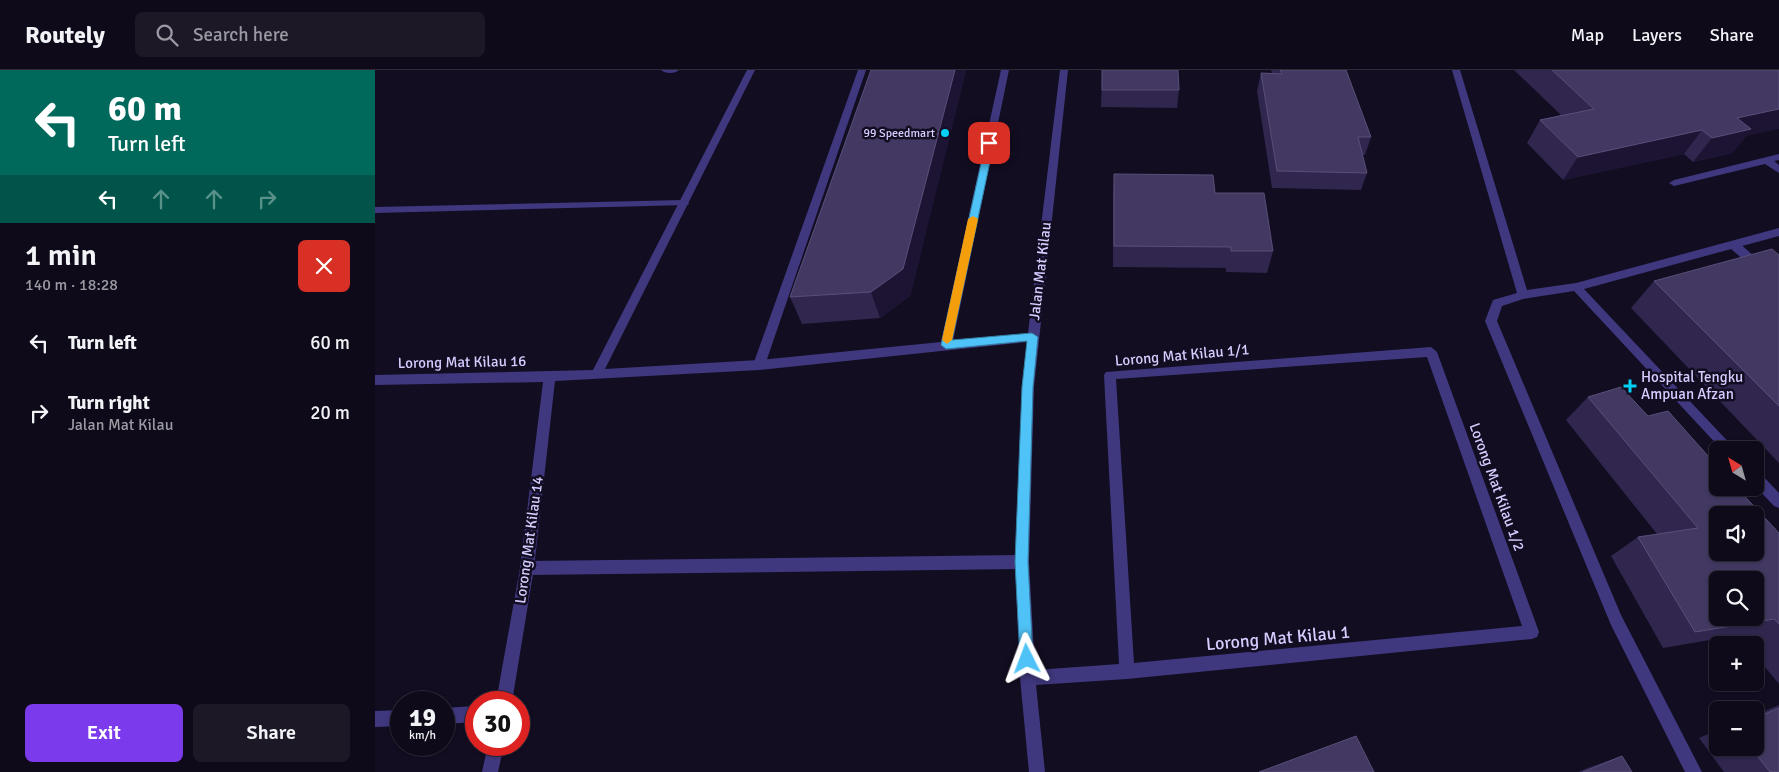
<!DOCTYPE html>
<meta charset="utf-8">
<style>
body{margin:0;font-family:Signika,sans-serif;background:#1c1826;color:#f1f3f6;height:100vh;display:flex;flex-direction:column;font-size:19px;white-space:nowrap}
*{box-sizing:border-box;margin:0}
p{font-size:16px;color:#9b9aa2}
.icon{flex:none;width:28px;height:28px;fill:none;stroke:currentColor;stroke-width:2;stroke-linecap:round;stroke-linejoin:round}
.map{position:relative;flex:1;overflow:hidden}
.side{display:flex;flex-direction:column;background:#0e0a19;width:375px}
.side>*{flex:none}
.guide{background:#00695c;color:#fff;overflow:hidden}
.needle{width:32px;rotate:323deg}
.buttons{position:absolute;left:1334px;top:371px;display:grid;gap:10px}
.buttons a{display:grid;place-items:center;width:55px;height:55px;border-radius:8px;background:#0e0a19;box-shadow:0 1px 4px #0004,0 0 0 1px #2e2b38;font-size:25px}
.speed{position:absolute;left:15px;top:621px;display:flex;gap:10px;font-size:25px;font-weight:700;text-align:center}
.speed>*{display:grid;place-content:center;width:65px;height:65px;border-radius:50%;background:#0e0a19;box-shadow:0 1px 4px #0004,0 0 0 1px #2e2b38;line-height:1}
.speed small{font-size:12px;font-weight:400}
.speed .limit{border:8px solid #d22;background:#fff;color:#111}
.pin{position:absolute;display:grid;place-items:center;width:42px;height:42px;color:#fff;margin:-21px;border-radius:10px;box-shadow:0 2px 8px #0006}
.me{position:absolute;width:55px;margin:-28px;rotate:357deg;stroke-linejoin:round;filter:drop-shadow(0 0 4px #0008)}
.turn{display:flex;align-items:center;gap:18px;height:105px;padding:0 25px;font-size:22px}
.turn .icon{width:65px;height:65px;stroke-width:2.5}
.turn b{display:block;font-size:35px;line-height:42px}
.lanes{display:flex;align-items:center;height:48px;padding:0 25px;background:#0003;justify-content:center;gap:25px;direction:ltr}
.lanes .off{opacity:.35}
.round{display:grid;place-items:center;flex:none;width:52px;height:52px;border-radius:8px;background:#1c1826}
.headline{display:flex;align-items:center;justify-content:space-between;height:85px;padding:0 25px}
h1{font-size:30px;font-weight:600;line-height:38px}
.cta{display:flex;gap:10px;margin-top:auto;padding:10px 25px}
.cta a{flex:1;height:58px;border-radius:8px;background:#7c3aed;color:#fff;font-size:20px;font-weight:600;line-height:58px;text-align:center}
.cta a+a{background:#1c1826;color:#f1f3f6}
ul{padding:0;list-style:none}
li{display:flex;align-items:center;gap:15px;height:70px;padding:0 25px}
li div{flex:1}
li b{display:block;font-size:19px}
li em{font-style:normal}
header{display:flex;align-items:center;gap:30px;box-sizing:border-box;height:70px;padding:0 25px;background:#0e0a19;border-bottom:1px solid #2e2b38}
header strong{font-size:24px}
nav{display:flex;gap:28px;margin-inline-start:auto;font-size:18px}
.search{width:350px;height:45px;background:#1c1826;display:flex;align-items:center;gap:12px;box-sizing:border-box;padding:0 18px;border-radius:8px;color:#9b9aa2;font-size:19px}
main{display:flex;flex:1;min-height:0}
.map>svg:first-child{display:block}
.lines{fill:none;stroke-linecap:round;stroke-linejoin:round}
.service{fill:#3f387f;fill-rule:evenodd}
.minor{fill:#3f387f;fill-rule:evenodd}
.wall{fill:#30264e}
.shaded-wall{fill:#1d1434}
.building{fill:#423861;stroke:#594f7a;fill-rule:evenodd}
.route{fill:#4fc3f7;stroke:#337fa1}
.slow{fill:#f59e0b}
.poi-dot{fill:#02d0f6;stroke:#120d21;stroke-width:2}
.labels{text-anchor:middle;stroke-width:5;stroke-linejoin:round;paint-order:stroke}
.far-poi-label{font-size:12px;fill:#d6cdff;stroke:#120d21;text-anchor:end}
.street-label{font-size:15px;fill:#d6cdff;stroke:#120d21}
.poi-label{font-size:15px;fill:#d6cdff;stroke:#120d21;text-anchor:start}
.near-street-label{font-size:18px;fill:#d6cdff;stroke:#120d21}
</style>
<header>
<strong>Routely</strong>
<div class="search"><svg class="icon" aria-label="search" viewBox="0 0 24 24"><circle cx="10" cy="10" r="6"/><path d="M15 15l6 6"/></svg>Search here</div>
<nav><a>Map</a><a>Layers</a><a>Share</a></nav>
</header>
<main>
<section class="side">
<div class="guide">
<div class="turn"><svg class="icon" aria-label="left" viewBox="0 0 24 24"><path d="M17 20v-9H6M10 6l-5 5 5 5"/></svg><div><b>60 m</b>Turn left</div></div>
<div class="lanes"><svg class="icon" aria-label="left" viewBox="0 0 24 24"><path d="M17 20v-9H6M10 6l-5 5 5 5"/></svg><svg class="icon off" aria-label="ahead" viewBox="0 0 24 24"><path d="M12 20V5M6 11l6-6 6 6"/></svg><svg class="icon off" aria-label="ahead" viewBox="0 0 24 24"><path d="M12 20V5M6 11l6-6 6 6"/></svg><svg class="icon off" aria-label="right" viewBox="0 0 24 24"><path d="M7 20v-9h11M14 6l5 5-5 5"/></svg></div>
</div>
<div class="headline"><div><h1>1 min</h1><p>140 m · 18:28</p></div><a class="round" style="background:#d93025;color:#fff"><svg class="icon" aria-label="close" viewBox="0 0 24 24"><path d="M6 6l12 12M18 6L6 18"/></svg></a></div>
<ul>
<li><svg class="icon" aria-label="left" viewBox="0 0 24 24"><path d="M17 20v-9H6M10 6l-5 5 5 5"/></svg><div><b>Turn left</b></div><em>60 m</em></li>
<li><svg class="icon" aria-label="right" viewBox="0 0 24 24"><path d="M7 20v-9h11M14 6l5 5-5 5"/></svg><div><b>Turn right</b><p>Jalan Mat Kilau</p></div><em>20 m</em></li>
</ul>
<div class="cta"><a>Exit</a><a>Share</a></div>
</section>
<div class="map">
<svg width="1404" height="702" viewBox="0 0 1404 702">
<rect width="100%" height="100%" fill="#120d21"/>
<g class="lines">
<!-- service -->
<g class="service">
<path d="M 483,0 L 491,0 L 390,295 L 388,298 L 380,298 L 378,295 Z"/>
<path d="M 1404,84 L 1404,90 L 1399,91 L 1404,95 L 1404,103 L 1390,94 L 1299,116 L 1294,113 L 1299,110 Z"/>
<path d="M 309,130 L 314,133 L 313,135 L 0,143 L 0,137 Z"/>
<path d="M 1359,171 L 1363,172 L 1404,208 L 1404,218 L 1400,217 L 1355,178 L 1354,175 Z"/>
<path d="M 647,485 L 652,487 L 654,492 L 652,497 L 647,499 L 152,505 L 147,503 L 145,498 L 147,493 L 152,491 Z"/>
</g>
<!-- minor -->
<g class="minor">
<path d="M 286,0 L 304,0 C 300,4 290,4 286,0 Z"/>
<path d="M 372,0 L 380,0 L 230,299 L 384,290 L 566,272 L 626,0 L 634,0 L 578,271 L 653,263 L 685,0 L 693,0 L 659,317 L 654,492 L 660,600 L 744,594 L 729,305 L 731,302 L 1056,277 L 1062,282 L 1164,562 L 1162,567 L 1157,569 L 752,609 L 661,615 L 670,702 L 654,702 L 645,608 L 640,492 L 647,317 L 652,272 L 384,300 L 180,311 L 159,498 L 137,632 L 121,632 L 145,498 L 168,312 L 0,315 L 0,305 L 218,300 ZM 1052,287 L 1147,556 L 759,593 L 741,309 Z"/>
<path d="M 1077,0 L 1085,0 L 1152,220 L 1201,213 L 1404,158 L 1404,166 L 1209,219 L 1361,380 L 1347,380 L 1199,221 L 1148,229 L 1127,236 L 1122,251 L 1246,545 L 1327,702 L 1310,702 L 1236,555 L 1110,251 L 1118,230 L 1142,223 Z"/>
<path d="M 1380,401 L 1385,403 L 1404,423 L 1404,438 L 1399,436 L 1380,416 Z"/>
<path d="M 101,636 L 101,652 L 69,654 L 69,638 Z"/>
<path d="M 26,640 L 26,656 L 0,657 L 0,641 Z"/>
<path d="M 113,675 L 129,675 L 123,702 L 107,702 Z"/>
</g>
</g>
<!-- wall -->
<g class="wall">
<path d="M 496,0 L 591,0 L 535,226 L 505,248 L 427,254 L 415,227 Z"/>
<path d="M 727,0 L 804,20 L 802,38 L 726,37 Z"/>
<path d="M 896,0 L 971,0 L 996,67 L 990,85 L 987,85 L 992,103 L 986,120 L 897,118 L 882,21 L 886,3 L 897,3 Z"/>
<path d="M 1139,0 L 1404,0 L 1371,66 L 1357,83 L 1318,92 L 1309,84 L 1188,110 L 1152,73 L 1165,50 L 1186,45 Z"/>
<path d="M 739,104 L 840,123 L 898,181 L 892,203 L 851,202 L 851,198 L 738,197 L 738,126 Z"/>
<path d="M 1404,185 L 1404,393 L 1256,238 L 1279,211 Z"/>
<path d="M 1213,327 L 1273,346 L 1404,463 L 1404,614 L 1380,585 L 1380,575 L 1372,575 L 1364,565 L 1288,578 L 1236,486 L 1263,467 L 1282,464 L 1191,350 Z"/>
<path d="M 1404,635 L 1404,702 L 1349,702 L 1324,668 L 1342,660 L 1342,678 L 1380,678 L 1380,645 Z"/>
<path d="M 1247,686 L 1257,702 L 1203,702 L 1215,697 Z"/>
</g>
<!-- shaded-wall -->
<g class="shaded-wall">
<path d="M 580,0 L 591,0 L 535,226 L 505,248 L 496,222 Z"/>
<path d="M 1404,39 L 1404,59 L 1371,66 L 1357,83 L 1318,92 L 1337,68 L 1362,48 Z"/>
<path d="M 1327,60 L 1309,84 L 1188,110 L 1203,87 Z"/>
</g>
<!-- building -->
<g class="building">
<path d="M 496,0 L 580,0 L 528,199 L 496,222 L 415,227 Z"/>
<path d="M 727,0 L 803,0 L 804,20 L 727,20 Z"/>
<path d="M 905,0 L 971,0 L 996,67 L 983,67 L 992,103 L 902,101 L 886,3 L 907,4 Z"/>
<path d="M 1177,0 L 1404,0 L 1404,39 L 1362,48 L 1376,59 L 1337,68 L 1327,60 L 1203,87 L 1165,50 L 1219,39 Z"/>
<path d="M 739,104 L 838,105 L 840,123 L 889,123 L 898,181 L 856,181 L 856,177 L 739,176 Z"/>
<path d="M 1397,179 L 1404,185 L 1404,336 L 1279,211 Z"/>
<path d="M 1246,317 L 1273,346 L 1293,341 L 1342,396 L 1342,418 L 1362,418 L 1404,463 L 1404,554 L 1399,549 L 1320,562 L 1263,467 L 1323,458 L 1213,327 ZM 1342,445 L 1380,445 L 1380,482 L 1342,482 ZM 1342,510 L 1380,510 L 1380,548 L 1342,548 Z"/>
<path d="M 1404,638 L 1404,702 L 1395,702 L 1376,678 L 1380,678 L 1380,648 Z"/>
<path d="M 981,666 L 999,702 L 884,702 Z"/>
<path d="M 1247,686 L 1257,702 L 1208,702 Z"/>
</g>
<!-- route -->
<path class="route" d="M 611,71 L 614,71 L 619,73 L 577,270 L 657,263 L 663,267 L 658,317 L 653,492 L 658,589 L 656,593 L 652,595 L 647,593 L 645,589 L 640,492 L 647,317 L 652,271 L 571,279 L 566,275 Z"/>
<!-- slow -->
<path class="slow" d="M 598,146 L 603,149 L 577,270 L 572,274 L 567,270 L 593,149 Z"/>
<!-- markers -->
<g class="poi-dot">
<circle cx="570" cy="63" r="5"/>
<path d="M1252.5 308.5h5v5h5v5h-5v5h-5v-5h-5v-5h5z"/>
</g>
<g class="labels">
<!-- far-poi labels -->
<g class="far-poi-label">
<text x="560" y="67">99 Speedmart</text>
</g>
<!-- street labels -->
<g class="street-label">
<text transform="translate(665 201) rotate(-83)" y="5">Jalan Mat Kilau</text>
<text transform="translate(807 285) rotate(-5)" y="5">Lorong Mat Kilau 1/1</text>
<text transform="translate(87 292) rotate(-1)" y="5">Lorong Mat Kilau 16</text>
<text transform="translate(1122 417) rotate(70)" y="5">Lorong Mat Kilau 1/2</text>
<text transform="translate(154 470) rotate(-82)" y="5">Lorong Mat Kilau 14</text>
</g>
<!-- poi labels -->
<g class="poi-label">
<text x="1266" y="312">Hospital Tengku<tspan x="1266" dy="17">Ampuan Afzan</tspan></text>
</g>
<!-- near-street labels -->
<g class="near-street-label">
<text transform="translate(903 568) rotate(-5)" y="6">Lorong Mat Kilau 1</text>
</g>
</g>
</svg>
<div class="buttons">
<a><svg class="needle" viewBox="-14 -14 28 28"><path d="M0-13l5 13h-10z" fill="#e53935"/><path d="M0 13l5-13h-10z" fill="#9b9aa2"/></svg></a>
<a><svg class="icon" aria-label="sound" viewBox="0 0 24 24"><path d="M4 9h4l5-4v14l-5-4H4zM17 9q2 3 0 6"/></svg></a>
<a><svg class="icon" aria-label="search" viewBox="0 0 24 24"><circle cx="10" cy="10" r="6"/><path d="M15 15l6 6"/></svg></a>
<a>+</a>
<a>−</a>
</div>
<div class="speed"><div>19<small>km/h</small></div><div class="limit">30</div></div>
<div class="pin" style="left:614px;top:73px;background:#d93025"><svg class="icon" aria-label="arrive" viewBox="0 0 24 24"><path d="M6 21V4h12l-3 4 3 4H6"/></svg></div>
<svg class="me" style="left:652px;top:589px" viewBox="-20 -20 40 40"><path d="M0-17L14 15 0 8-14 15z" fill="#4fc3f7" stroke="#fff" stroke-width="4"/></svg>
</div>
</main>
